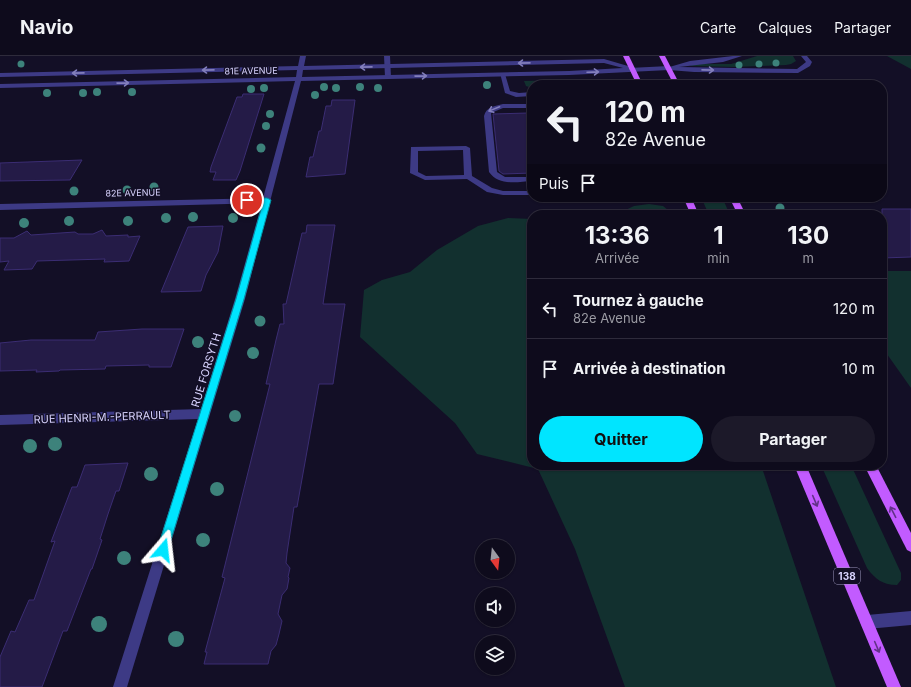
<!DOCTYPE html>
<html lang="fr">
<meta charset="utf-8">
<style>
body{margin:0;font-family:Inter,sans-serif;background:#1c1929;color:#f1f3f6;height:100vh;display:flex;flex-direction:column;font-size:15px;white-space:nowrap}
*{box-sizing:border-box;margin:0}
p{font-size:13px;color:#9b9ba3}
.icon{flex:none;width:22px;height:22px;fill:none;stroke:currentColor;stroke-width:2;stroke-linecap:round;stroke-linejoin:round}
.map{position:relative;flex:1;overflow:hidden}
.details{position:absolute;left:527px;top:154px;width:360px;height:260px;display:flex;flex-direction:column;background:#0e0b1c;border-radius:16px;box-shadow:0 1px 3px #0004,0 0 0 1px #2e2b3b}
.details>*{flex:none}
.hud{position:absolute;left:527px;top:24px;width:360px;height:122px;border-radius:16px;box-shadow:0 1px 3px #0004,0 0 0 1px #2e2b3b;background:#0e0b1c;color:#f1f3f6;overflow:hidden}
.needle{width:26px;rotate:165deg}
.controls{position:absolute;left:475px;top:483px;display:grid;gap:8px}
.controls a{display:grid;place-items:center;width:40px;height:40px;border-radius:50%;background:#0e0b1c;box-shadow:0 1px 3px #0004,0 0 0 1px #2e2b3b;font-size:20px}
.pin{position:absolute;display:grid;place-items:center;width:34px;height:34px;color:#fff;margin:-17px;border:2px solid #fff;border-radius:50%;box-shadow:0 1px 4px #0007}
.me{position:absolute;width:44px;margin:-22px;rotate:17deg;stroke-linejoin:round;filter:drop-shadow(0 0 3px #0008)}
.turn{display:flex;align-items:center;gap:14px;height:84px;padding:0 12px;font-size:18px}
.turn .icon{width:52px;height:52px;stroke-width:2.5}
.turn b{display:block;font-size:28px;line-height:34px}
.then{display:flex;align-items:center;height:38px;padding:0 12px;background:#0003;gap:8px;font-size:15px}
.eta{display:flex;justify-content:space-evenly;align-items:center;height:68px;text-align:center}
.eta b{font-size:24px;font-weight:700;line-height:28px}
.button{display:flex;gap:8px;margin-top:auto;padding:8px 12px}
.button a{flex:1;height:46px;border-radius:24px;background:#00e5ff;color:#111;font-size:16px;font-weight:700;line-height:46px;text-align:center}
.button a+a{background:#1c1929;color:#f1f3f6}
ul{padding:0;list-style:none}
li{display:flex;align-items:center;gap:12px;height:60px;padding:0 12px;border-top:1px solid #2e2b3b}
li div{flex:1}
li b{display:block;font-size:15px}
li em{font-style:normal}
header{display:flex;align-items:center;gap:24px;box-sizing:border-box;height:56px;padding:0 20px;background:#0e0b1c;border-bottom:1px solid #2e2b3b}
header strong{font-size:19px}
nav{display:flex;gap:22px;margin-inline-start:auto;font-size:14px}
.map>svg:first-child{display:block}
.green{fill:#12302f}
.building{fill:#241b47;stroke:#3b2d73}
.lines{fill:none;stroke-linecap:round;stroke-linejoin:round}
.lane{fill:#3d3a85;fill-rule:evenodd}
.street{fill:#3d3a85;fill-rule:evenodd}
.primary{fill:#c25bff;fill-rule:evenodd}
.tree{fill:#3d827b}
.oneway{stroke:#837fbc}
.oneway2{stroke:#623188}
.route{fill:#00e5ff;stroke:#0095a6}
.labels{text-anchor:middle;stroke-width:3;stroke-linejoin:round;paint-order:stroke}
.far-street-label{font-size:9px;fill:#d9d4ff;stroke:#130f26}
.shield{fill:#130f26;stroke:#9e99be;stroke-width:1}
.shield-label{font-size:10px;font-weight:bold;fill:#d9d4ff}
.street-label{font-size:11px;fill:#d9d4ff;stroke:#130f26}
</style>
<header>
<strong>Navio</strong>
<nav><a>Carte</a><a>Calques</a><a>Partager</a></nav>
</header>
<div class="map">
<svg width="911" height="631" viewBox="0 0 911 631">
<rect width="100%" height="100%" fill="#130f26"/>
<!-- green -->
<g class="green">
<path d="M 757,0 L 793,0 L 796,5 L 791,8 L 786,9 L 735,11 L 690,10 L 693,8 L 731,8 Z"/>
<path d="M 887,0 L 911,0 L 911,13 Z"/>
<path d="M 616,23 L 624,29 L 532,29 L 532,32 L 526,30 L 524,25 Z"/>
<path d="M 701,141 L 722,141 L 730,159 L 709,159 Z"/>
<path d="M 649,148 L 663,150 L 674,159 L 615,159 L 634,150 Z"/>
<path d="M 508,162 L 532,163 L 532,409 L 761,409 L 836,631 L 625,631 L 575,493 L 538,413 L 477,398 L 455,367 L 360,281 L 364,234 L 382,224 L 410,216 L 437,194 L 478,170 Z"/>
<path d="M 882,215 L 911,215 L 911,332 L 882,291 Z"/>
<path d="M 821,409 L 851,409 L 901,517 L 901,524 L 897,529 C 883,529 875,523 867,512 Z"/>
</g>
<!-- building -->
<g class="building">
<path d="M 243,38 L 264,38 L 240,115 L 236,124 L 213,124 L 216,116 L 210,116 L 211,111 L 237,41 L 242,41 Z"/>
<path d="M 332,44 L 355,44 L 345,118 L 306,121 L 310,101 L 313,101 L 319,75 L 321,75 L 326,50 L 331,50 Z"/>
<path d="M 528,57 L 532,77 L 532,117 L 503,118 L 499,115 L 493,58 Z"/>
<path d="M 82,104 L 70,124 L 0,125 L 0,107 Z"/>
<path d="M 882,153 L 911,153 L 911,201 L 882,202 Z"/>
<path d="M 307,169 L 335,169 L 323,248 L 345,248 L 333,328 L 319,328 L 297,451 L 294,451 L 287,497 L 286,507 L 290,512 L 288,521 L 289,522 L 287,533 L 282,539 L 278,558 L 282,565 L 279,578 L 276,589 L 271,595 L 268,608 L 204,608 L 207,596 L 205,596 L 225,522 L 222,521 L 270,328 L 266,328 L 276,284 L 280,268 L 284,268 L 283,248 L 286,248 L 302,177 L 306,177 Z"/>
<path d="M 223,170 L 218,196 L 206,219 L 201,235 L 161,236 L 188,171 Z"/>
<path d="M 102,174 L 106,180 L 128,179 L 128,181 L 140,180 L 129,205 L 104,206 L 105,203 L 37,205 L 32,213 L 4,214 L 9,205 L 0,206 L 0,182 L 14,182 L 27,175 L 31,179 L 75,176 L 78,178 L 93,178 Z"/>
<path d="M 142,273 L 184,273 L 171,311 L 149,311 L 149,309 L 106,310 L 105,313 L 60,314 L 59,315 L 36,316 L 37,314 L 0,315 L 0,287 L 31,284 L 95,284 L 98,276 Z"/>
<path d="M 128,407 L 119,435 L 116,435 L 108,458 L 100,483 L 102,484 L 92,513 L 91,513 L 67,575 L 63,575 L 42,631 L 0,631 L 0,601 L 11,575 L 15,576 L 29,544 L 34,544 L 55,485 L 51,486 L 72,431 L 77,431 L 85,409 Z"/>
</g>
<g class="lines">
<!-- lane -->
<g class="lane">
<path d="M 384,0 L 390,0 L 391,21 L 388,23 L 385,21 Z"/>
<path d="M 733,0 L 742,0 L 723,6 L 679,11 L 797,13 L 806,6 L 801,0 L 807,0 L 812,6 L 810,10 L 798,17 L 694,16 L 669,14 L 666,12 L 690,5 Z"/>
<path d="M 500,17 L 505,18 L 510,35 L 519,37 L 532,36 L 532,40 L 516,41 L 505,37 Z"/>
<path d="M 503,48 L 532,48 L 532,52 L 503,52 L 491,57 L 497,116 L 505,121 L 532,121 L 532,125 C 517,126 499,130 489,116 L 484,60 C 486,51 495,50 503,48 Z"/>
<path d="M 466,90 L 470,92 L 472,120 L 492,132 L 503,135 L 532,135 L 532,139 L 503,139 L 487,136 L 467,123 L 425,124 L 410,117 L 411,91 ZM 463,94 L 464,119 L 426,120 L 418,116 L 418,95 Z"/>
<path d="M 911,555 L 911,569 L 867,573 L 862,571 L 860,566 L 862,561 L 867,559 Z"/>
</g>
<!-- street -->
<path class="street" d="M 300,0 L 306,0 L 304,10 L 604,3 L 628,10 L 629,12 L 669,10 L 672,12 L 669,14 L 569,19 L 301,25 L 245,243 L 127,631 L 113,631 L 198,363 L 0,369 L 0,359 L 201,353 L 235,243 L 262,147 L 0,154 L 0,148 L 263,142 L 295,25 L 0,32 L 0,28 L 296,21 L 297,14 L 0,21 L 0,17 L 298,10 ZM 604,7 L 623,12 L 569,15 L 302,21 L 303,14 Z"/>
<!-- primary -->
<g class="primary">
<path d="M 623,0 L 629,0 L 643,29 L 637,29 Z"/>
<path d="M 659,0 L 665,0 L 680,29 L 674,29 Z"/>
<path d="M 683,141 L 691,141 L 699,159 L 691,159 Z"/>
<path d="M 729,141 L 737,141 L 746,159 L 738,159 Z"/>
<path d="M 794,409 L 806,409 L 901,631 L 887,631 Z"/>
<path d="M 864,409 L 876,409 L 911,477 L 911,496 L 907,494 Z"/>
</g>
</g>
<!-- trees -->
<g class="tree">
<circle cx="776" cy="7" r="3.5"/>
<circle cx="21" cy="8" r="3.5"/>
<circle cx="759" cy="8" r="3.5"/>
<circle cx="739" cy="9" r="3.5"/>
<circle cx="487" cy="29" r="4"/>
<circle cx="324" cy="31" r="4"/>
<circle cx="360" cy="31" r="4"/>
<circle cx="264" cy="32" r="4"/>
<circle cx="336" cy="32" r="4"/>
<circle cx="378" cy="32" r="4"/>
<circle cx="251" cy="33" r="4"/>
<circle cx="97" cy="36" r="4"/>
<circle cx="132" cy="36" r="4"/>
<circle cx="47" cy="37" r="4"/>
<circle cx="83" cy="37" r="4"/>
<circle cx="315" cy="39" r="4"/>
<circle cx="270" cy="58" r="4"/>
<circle cx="266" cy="70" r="4"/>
<circle cx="261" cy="92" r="4.5"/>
<circle cx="154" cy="131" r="4.5"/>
<circle cx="127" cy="134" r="4.5"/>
<circle cx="74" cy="135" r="4.5"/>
<circle cx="780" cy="152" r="4.5"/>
<circle cx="193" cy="161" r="5"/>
<circle cx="166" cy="162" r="5"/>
<circle cx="233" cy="162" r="5"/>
<circle cx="69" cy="165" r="5"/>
<circle cx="128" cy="165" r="5"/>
<circle cx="24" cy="167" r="5"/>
<circle cx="260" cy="265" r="5.5"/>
<circle cx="198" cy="286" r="6"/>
<circle cx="253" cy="297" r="6"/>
<circle cx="235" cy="360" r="6"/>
<circle cx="55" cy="388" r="7"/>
<circle cx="30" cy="390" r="7"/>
<circle cx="151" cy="418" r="7"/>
<circle cx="217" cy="433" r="7"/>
<circle cx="203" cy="484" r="7"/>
<circle cx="124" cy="502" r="7"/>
<circle cx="99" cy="568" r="8"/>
<circle cx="176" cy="583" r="8"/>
</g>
<!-- one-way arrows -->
<defs><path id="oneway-shaft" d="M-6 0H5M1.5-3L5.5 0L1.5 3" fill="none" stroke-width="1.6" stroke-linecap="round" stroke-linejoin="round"/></defs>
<g class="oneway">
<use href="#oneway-shaft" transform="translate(524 7) rotate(179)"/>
<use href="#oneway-shaft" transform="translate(366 11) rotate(179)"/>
<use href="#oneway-shaft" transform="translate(208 14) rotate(179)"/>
<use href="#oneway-shaft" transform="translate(708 14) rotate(1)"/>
<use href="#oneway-shaft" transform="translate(593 16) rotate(-2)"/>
<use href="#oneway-shaft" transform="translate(78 17) rotate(179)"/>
<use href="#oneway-shaft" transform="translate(421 20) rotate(-1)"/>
<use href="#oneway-shaft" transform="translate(123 27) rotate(-1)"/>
<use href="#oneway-shaft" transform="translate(494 53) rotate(158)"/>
</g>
<g class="oneway2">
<use href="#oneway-shaft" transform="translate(815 445) rotate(67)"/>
<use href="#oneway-shaft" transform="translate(893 456) rotate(-117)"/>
<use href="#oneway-shaft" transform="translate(877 591) rotate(67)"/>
</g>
<!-- route -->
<path class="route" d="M 247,142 L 267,142 L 271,144 L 244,243 L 168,494 L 167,498 L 163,500 L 159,498 L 157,494 L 236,243 L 263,146 L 245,146 L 244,144 Z"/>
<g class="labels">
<!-- far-street labels -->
<g class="far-street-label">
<text transform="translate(251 15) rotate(-1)" y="3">81E AVENUE</text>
<text transform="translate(133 137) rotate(-1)" y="3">82E AVENUE</text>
</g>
<!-- shield labels -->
<rect class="shield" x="834" y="512" width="26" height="16" rx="3"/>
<g class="shield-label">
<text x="847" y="524">138</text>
</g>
<!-- street labels -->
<g class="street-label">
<text transform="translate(206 314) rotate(-73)" y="4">RUE FORSYTH</text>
<text transform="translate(102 361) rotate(-2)" y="4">RUE HENRI-M.-PERRAULT</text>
</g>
</g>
</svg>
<div class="controls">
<a><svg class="needle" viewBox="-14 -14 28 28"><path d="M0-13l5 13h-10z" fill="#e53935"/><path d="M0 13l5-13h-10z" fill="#9b9ba3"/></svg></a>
<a><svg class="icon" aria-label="sound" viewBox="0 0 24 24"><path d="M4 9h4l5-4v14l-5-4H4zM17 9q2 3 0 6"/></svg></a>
<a><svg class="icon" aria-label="layers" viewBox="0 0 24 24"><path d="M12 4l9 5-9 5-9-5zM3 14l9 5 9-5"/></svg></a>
</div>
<div class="pin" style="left:247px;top:144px;background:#d93025"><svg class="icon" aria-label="arrive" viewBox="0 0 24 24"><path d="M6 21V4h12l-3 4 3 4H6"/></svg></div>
<svg class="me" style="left:163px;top:494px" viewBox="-20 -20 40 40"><path d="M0-17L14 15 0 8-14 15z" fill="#00e5ff" stroke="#fff" stroke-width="4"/></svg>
<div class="hud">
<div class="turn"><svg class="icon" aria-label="left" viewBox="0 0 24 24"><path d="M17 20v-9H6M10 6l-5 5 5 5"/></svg><div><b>120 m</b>82e Avenue</div></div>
<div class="then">Puis<svg class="icon" aria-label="arrive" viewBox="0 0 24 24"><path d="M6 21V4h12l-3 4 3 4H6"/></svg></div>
</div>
<section class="details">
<div class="eta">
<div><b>13:36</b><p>Arrivée</p></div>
<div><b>1</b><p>min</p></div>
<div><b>130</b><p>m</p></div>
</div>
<ul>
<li><svg class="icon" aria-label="left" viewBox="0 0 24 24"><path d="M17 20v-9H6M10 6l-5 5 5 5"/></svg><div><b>Tournez à gauche</b><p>82e Avenue</p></div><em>120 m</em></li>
<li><svg class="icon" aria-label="arrive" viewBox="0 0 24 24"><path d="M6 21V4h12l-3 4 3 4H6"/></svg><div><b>Arrivée à destination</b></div><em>10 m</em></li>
</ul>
<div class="button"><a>Quitter</a><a>Partager</a></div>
</section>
</div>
